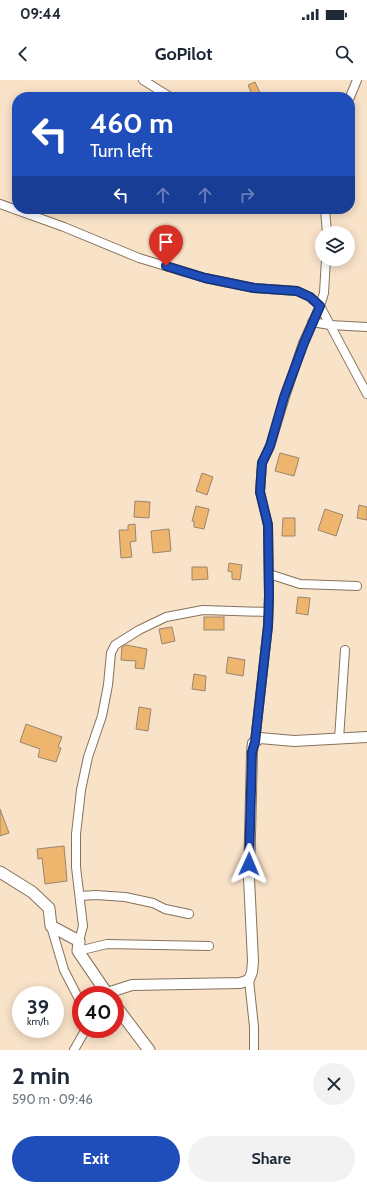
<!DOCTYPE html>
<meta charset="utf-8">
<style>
body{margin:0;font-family:Cabin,sans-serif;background:#f2f2f3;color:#1f2937;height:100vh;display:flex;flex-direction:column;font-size:15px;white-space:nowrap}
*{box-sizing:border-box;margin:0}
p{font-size:13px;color:#747a83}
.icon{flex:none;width:22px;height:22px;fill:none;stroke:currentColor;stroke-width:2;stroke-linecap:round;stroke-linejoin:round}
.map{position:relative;height:970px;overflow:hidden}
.sheet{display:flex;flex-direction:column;background:#fff;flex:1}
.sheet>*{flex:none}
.guide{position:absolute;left:12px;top:12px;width:343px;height:122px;border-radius:16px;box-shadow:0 2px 10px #0003;background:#1f4dba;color:#fff;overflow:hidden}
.buttons{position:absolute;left:315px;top:146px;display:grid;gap:8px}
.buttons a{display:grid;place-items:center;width:40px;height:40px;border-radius:50%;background:#fff;box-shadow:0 2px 10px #0003;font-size:20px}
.speed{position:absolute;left:12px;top:906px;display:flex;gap:8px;font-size:20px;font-weight:700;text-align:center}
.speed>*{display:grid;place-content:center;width:52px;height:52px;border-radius:50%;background:#fff;box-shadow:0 2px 10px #0003;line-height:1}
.speed small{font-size:10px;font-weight:400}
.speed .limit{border:6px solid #d22;background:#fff;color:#111}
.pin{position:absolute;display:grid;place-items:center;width:34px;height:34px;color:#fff;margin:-41px -17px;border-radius:50% 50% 50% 0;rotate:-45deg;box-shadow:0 0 4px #0007}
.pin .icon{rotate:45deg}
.me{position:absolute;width:44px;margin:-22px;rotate:1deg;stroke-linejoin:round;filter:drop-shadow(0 0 3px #0008)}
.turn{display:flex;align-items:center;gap:14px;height:84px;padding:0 12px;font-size:18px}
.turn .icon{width:52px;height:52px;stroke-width:2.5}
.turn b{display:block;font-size:28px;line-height:34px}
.lanes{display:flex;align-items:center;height:38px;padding:0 12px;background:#0003;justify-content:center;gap:20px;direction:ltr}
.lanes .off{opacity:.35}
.round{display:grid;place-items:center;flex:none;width:42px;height:42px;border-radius:21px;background:#f2f2f3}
.head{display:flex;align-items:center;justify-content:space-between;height:68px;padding:0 12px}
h1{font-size:24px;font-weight:800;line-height:30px}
.action{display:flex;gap:8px;margin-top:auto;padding:8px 12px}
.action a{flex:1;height:46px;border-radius:24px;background:#1f4dba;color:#fff;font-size:16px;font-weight:800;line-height:46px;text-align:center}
.action a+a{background:#f2f2f3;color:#1f2937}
.status{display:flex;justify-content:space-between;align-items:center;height:28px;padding:0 20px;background:#fff;direction:ltr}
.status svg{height:11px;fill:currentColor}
header{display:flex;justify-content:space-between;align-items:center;height:52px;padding:0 12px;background:#fff;font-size:18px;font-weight:800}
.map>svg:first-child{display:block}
.building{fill:#edb56e;stroke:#9a866e}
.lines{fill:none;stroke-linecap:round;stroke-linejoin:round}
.minor-casing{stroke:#86725b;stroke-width:10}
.tertiary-casing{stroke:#86725b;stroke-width:12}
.secondary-casing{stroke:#86725b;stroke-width:13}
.minor{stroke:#fff;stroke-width:8}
.tertiary{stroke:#fff;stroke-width:10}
.secondary{stroke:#fff;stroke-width:11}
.route-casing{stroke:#143279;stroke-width:10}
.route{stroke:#1f4dba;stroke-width:7}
</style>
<div class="status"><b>09:44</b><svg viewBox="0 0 49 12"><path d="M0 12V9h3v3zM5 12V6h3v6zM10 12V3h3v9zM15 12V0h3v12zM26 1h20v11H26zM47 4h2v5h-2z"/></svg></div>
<header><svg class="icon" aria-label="back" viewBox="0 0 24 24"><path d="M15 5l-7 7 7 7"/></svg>GoPilot<svg class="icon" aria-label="search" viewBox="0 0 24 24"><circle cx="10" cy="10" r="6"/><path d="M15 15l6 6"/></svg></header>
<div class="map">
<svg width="367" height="970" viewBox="0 0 367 970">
<rect width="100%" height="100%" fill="#f8e2c8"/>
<!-- building -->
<g class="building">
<path d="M 255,2 L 262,17 L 253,17 L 248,5 Z"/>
<path d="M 280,373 L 299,378 L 294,396 L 275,391 Z"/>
<path d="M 202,393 L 213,397 L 207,415 L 196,411 Z"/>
<path d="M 135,421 L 150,422 L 149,438 L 134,437 Z"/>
<path d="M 359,425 L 367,427 L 367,440 L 357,438 Z"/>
<path d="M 196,426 L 209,429 L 204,449 L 194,447 L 194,441 L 192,441 Z"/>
<path d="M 325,429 L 343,435 L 336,456 L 318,450 Z"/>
<path d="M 283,438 L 295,438 L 295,456 L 282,456 Z"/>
<path d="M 135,444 L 136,461 L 130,462 L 132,477 L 121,478 L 119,450 L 128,450 L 128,445 Z"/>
<path d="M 169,449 L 171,471 L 153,473 L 151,451 Z"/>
<path d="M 229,483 L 242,485 L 240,500 L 232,499 L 232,492 L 228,491 Z"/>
<path d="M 192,487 L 207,487 L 208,499 L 192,500 Z"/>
<path d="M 298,517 L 310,518 L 308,535 L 296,533 Z"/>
<rect x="204" y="537" width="20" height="13"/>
<path d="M 172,547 L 175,561 L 162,564 L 159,549 Z"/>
<path d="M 126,565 L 147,569 L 144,589 L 135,588 L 136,581 L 121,580 L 122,567 Z"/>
<path d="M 228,577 L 245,580 L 243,596 L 226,593 Z"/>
<path d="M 194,594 L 206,596 L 205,611 L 192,609 Z"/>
<path d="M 139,627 L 151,629 L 148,651 L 136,649 Z"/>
<path d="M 26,644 L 62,657 L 58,667 L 61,668 L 56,682 L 38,677 L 40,669 L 20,662 Z"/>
<path d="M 0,729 L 9,753 L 0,756 Z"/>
<path d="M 64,766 L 67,801 L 45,804 L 42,778 L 38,779 L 37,769 Z"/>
</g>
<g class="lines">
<!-- minor casing -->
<g class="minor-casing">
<g id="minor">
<path d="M 143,0 L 170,17"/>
<path d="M 350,17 L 357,0"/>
<path d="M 0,124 L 64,147 L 139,178 L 205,198 L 254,208 L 297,211 L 310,217 L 320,226 L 367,314"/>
<path d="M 325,129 L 327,153"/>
<path d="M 312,242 L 330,245 L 367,247"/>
<path d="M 269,494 L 300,504 L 357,506"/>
<path d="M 339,659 L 345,570"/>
<path d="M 255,661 L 268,546 L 269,516 L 268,445 L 260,412 L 262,383 L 270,366 L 285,317 L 303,263 L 320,226 L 324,213 L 326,179"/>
<path d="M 80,816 L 96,815 L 125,817 L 153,823 L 165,829 L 189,834"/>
<path d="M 51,846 L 64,890 L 81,923"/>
<path d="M 79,861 L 83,846 L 76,787 L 76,754 L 81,710 L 88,677 L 102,636 L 108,605 L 111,573 L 115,565 L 139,550 L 166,537 L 187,533 L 203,530 L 268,532"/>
<path d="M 78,871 L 107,864 L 209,866"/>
<path d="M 249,900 L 254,947 L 254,970"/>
<path d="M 74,970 L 86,949"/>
</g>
</g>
<!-- tertiary casing -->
<g class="tertiary-casing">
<path id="tertiary" d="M 107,913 L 132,905 L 240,903 L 249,900 L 252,892 L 253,881 L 249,798 L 252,672 L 253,663 L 260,658 L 294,661 L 367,657"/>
</g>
<!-- secondary casing -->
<g class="secondary-casing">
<g id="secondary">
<path d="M 0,792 L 32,812 L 49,828 L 51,846 L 79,861 L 78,871 L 108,915"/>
<path d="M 115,925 L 149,970"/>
</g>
</g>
<!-- minor -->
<use href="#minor" class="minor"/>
<!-- tertiary -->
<use href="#tertiary" class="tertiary"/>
<!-- secondary -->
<use href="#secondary" class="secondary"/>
</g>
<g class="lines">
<!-- route casing -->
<g class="route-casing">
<path id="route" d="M 166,186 L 205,198 L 254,208 L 297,211 L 310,217 L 320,226 L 304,263 L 284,317 L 270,366 L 262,383 L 260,412 L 268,445 L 269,516 L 268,546 L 255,662 L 252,672 L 249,784"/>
</g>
<!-- route -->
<use href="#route" class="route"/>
</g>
</svg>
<div class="buttons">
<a><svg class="icon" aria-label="layers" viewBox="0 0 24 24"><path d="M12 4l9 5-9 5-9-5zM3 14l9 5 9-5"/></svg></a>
</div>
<div class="speed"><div>39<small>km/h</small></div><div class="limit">40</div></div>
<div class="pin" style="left:166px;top:186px;background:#d93025"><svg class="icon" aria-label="arrive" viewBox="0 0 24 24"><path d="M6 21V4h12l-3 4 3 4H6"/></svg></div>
<svg class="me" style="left:249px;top:784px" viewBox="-20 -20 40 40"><path d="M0-17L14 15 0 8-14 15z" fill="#1f4dba" stroke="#fff" stroke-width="4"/></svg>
<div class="guide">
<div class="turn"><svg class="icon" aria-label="left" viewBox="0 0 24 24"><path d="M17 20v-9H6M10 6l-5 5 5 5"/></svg><div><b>460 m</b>Turn left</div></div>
<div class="lanes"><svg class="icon" aria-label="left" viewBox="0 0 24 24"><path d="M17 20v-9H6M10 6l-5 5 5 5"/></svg><svg class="icon off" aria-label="ahead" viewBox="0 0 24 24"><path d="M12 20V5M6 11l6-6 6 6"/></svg><svg class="icon off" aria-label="ahead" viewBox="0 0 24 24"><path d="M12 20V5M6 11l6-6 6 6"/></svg><svg class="icon off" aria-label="right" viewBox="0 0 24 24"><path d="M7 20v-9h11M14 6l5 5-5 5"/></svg></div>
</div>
</div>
<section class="sheet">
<div class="head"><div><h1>2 min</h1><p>590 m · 09:46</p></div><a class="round"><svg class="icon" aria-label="close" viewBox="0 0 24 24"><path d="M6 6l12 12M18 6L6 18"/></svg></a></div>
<div class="action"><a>Exit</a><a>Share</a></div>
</section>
